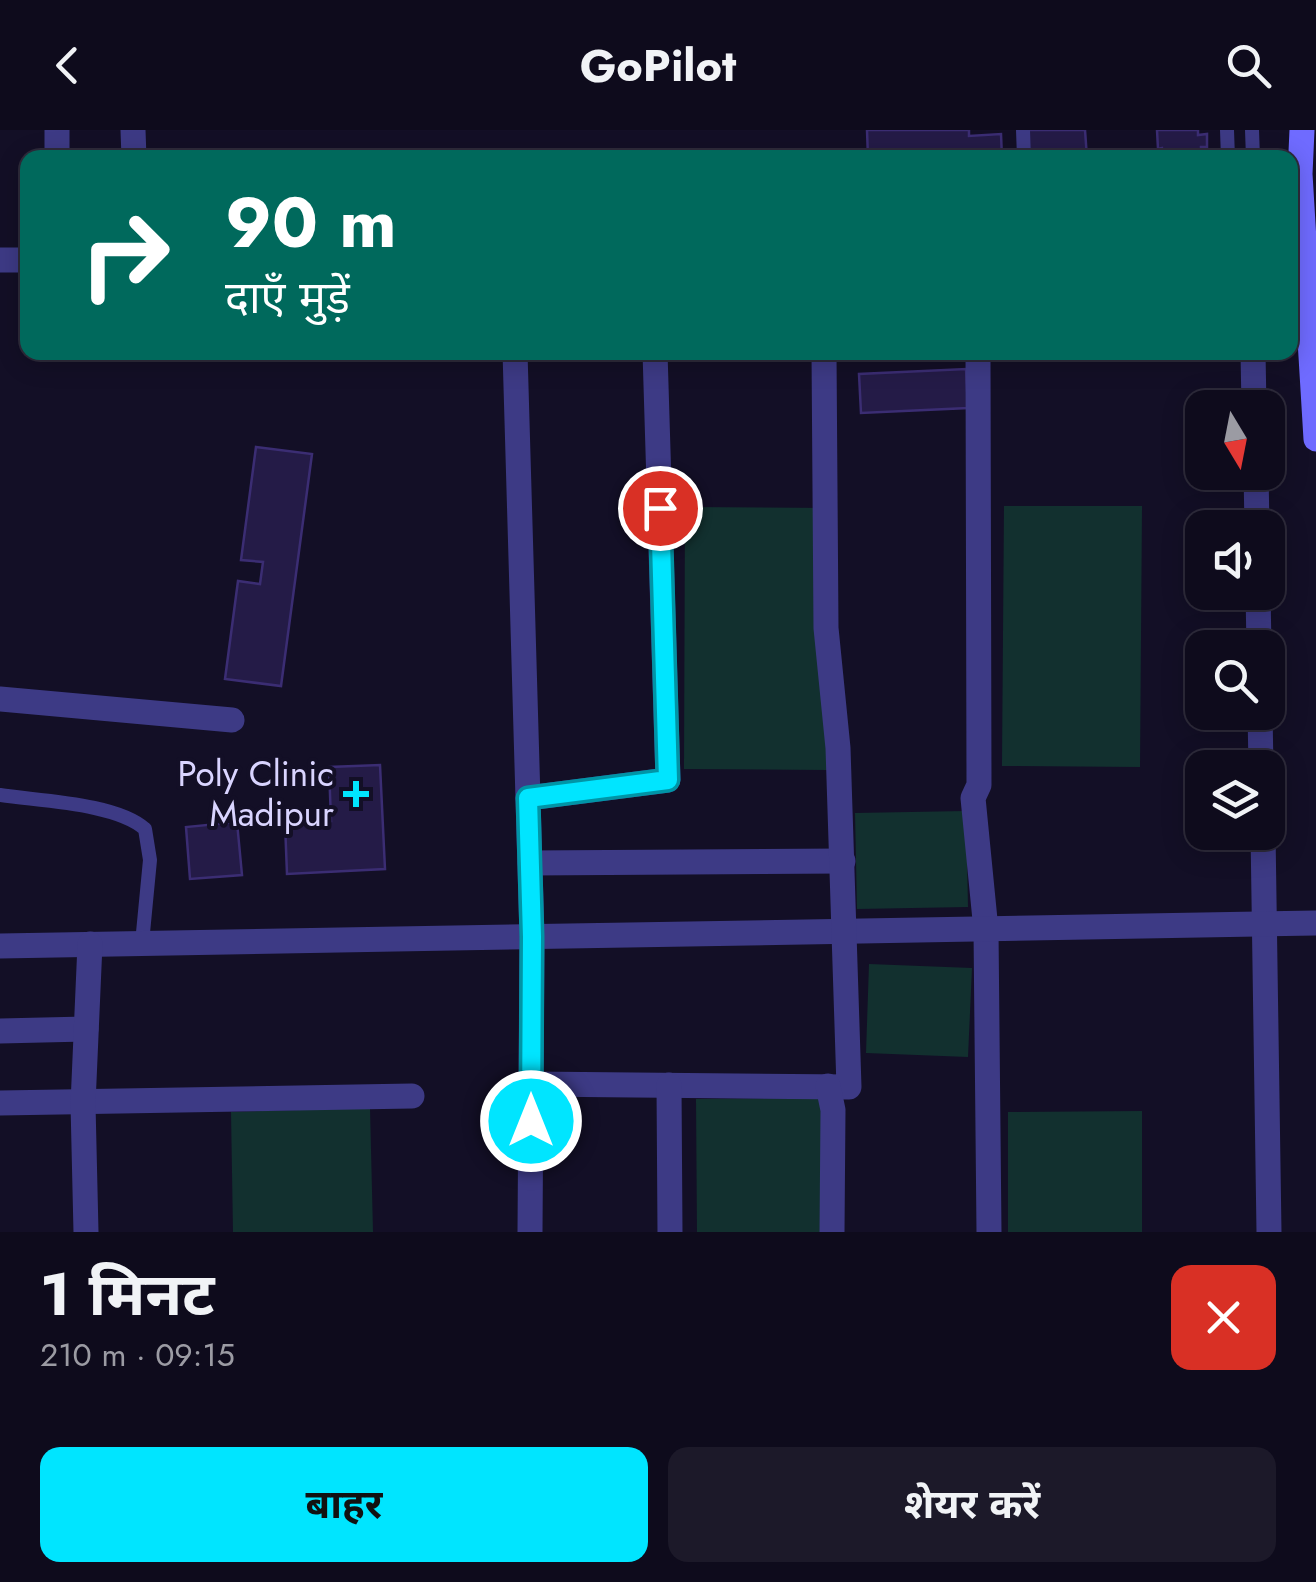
<!DOCTYPE html>
<html lang="hi">
<meta charset="utf-8">
<style>
body{margin:0;font-family:Jost,"Noto Sans Devanagari",sans-serif;background:#1c1929;color:#f1f3f6;height:100vh;display:flex;flex-direction:column;font-size:38px;white-space:nowrap}
*{box-sizing:border-box;margin:0}
p{font-size:32px;color:#9b9ba3}
.icon{flex:none;width:55px;height:55px;fill:none;stroke:currentColor;stroke-width:2;stroke-linecap:round;stroke-linejoin:round}
.map{position:relative;height:1102px;overflow:hidden}
.sheet{display:flex;flex-direction:column;background:#0e0b1c;flex:1}
.sheet>*{flex:none}
.top-card{position:absolute;left:20px;top:20px;width:1278px;height:210px;border-radius:20px;box-shadow:0 5px 25px #0003,0 0 0 2px #2e2b3b;background:#00695c;color:#fff;overflow:hidden}
.needle{width:65px;rotate:170deg}
.fabs{position:absolute;left:1185px;top:260px;display:grid;gap:20px}
.fabs a{display:grid;place-items:center;width:100px;height:100px;border-radius:20px;background:#0e0b1c;box-shadow:0 5px 25px #0003,0 0 0 2px #2e2b3b;font-size:50px}
.pin{position:absolute;display:grid;place-items:center;width:85px;height:85px;color:#fff;margin:-42px;border:5px solid #fff;border-radius:50%;box-shadow:0 2px 10px #0007}
.me{position:absolute;width:110px;margin:-55px;rotate:0deg;stroke-linejoin:round;filter:drop-shadow(0 0 8px #0008)}
.turn{display:flex;align-items:center;gap:35px;height:210px;padding:0 40px;font-size:45px}
.turn .icon{width:130px;height:130px;stroke-width:2.5}
.turn b{display:block;font-size:70px;line-height:85px}
.round{display:grid;place-items:center;flex:none;width:105px;height:105px;border-radius:20px;background:#1c1929}
.overview{display:flex;align-items:center;justify-content:space-between;height:170px;padding:0 40px}
h1{font-size:60px;font-weight:700;line-height:75px}
.button{display:flex;gap:20px;margin-top:auto;padding:20px 40px}
.button a{flex:1;height:115px;border-radius:20px;background:#00e5ff;color:#111;font-size:40px;font-weight:700;line-height:115px;text-align:center}
.button a+a{background:#1c1929;color:#f1f3f6}
header{display:flex;justify-content:space-between;align-items:center;height:130px;padding:0 40px;background:#0e0b1c;font-size:45px;font-weight:700}
.map>svg:first-child{display:block}
.green{fill:#12302f}
.building{fill:#241b47;stroke:#3b2d73;stroke-width:2.5}
.lines{fill:none;stroke-linecap:round;stroke-linejoin:round}
.lane{stroke:#3d3a85;stroke-width:14}
.street{stroke:#3d3a85;stroke-width:25}
.secondary{stroke:#6f6bff;stroke-width:25}
.route-casing{stroke:#0095a6;stroke-width:25}
.route{stroke:#00e5ff;stroke-width:18}
.poi-dot{fill:#00e5ff;stroke:#130f26;stroke-width:4}
.labels{text-anchor:middle;stroke-width:8;stroke-linejoin:round;paint-order:stroke}
.poi-label{font-size:35px;fill:#d9d4ff;stroke:#130f26;text-anchor:end}
</style>
<header><svg class="icon" aria-label="back" viewBox="0 0 24 24"><path d="M15 5l-7 7 7 7"/></svg>GoPilot<svg class="icon" aria-label="search" viewBox="0 0 24 24"><circle cx="10" cy="10" r="6"/><path d="M15 15l6 6"/></svg></header>
<div class="map">
<svg width="1316" height="1102" viewBox="0 0 1316 1102">
<rect width="100%" height="100%" fill="#130f26"/>
<!-- green -->
<g class="green">
<path d="M 1004,376 L 1142,376 L 1140,637 L 1002,636 Z"/>
<path d="M 685,377 L 830,378 L 829,640 L 684,639 Z"/>
<path d="M 966,681 L 968,777 L 857,779 L 855,683 Z"/>
<path d="M 869,834 L 972,838 L 968,927 L 866,923 Z"/>
<path d="M 831,968 L 832,1102 L 697,1102 L 696,969 Z"/>
<path d="M 370,978 L 373,1102 L 233,1102 L 231,982 Z"/>
<path d="M 1142,981 L 1142,1102 L 1008,1102 L 1008,982 Z"/>
</g>
<!-- building -->
<g class="building">
<path d="M 867,0 L 969,0 L 969,6 L 1001,4 L 1002,28 L 868,28 Z"/>
<path d="M 1027,0 L 1085,0 L 1087,28 L 1028,28 Z"/>
<path d="M 1157,0 L 1198,0 L 1198,5 L 1207,4 L 1207,17 L 1201,17 L 1201,23 L 1212,23 L 1212,28 L 1163,28 L 1162,18 L 1158,19 Z"/>
<path d="M 966,239 L 968,278 L 861,283 L 859,244 Z"/>
<path d="M 256,317 L 312,324 L 281,556 L 225,549 L 238,451 L 260,454 L 263,432 L 241,430 Z"/>
<path d="M 380,635 L 385,739 L 287,744 L 285,693 L 331,691 L 329,637 Z"/>
<path d="M 237,692 L 242,745 L 190,749 L 186,697 Z"/>
</g>
<g class="lines">
<!-- lane -->
<g class="lane">
<path d="M 1023,0 L 1024,28"/>
<path d="M 1227,0 L 1228,28"/>
<path d="M 1252,0 L 1253,28"/>
<path d="M 0,665 C 39,671 116,673 145,699 L 150,730 L 142,813"/>
</g>
<!-- street -->
<g class="street">
<path d="M 57,0 L 57,28"/>
<path d="M 133,0 L 134,28"/>
<path d="M 0,130 L 28,130"/>
<path d="M 515,222 L 532,807 L 530,1102"/>
<path d="M 978,222 L 979,655 L 973,668 L 986,800 L 989,1102"/>
<path d="M 1253,222 L 1254,278"/>
<path d="M 1256,342 L 1257,398"/>
<path d="M 1258,462 L 1259,518"/>
<path d="M 0,569 L 232,590"/>
<path d="M 1260,582 L 1261,638"/>
<path d="M 528,668 L 668,650 L 655,222"/>
<path d="M 1263,702 L 1269,1102"/>
<path d="M 530,733 L 843,731"/>
<path d="M 0,816 L 1316,793"/>
<path d="M 0,901 L 86,899"/>
<path d="M 531,954 L 849,957 L 838,618 L 826,498 L 824,222"/>
<path d="M 669,955 L 670,1102"/>
<path d="M 828,956 L 833,980 L 832,1102"/>
<path d="M 0,973 L 412,966"/>
<path d="M 86,1102 L 83,974 L 90,814"/>
</g>
<!-- secondary -->
<path class="secondary" d="M 1302,0 L 1300,44 L 1316,309"/>
</g>
<g class="lines">
<!-- route casing -->
<g class="route-casing">
<path id="route" d="M 531,991 L 532,807 L 528,668 L 668,650 L 660,378"/>
</g>
<!-- route -->
<use href="#route" class="route"/>
</g>
<!-- markers -->
<path class="poi-dot" d="M351 649h10v10h10v10h-10v10h-10v-10h-10v-10h10z"/>
<g class="labels">
<!-- poi labels -->
<g class="poi-label">
<text x="334" y="656">Poly Clinic<tspan x="334" dy="40">Madipur</tspan></text>
</g>
</g>
</svg>
<div class="fabs">
<a><svg class="needle" viewBox="-14 -14 28 28"><path d="M0-13l5 13h-10z" fill="#e53935"/><path d="M0 13l5-13h-10z" fill="#9b9ba3"/></svg></a>
<a><svg class="icon" aria-label="sound" viewBox="0 0 24 24"><path d="M4 9h4l5-4v14l-5-4H4zM17 9q2 3 0 6"/></svg></a>
<a><svg class="icon" aria-label="search" viewBox="0 0 24 24"><circle cx="10" cy="10" r="6"/><path d="M15 15l6 6"/></svg></a>
<a><svg class="icon" aria-label="layers" viewBox="0 0 24 24"><path d="M12 4l9 5-9 5-9-5zM3 14l9 5 9-5"/></svg></a>
</div>
<div class="pin" style="left:660px;top:378px;background:#d93025"><svg class="icon" aria-label="arrive" viewBox="0 0 24 24"><path d="M6 21V4h12l-3 4 3 4H6"/></svg></div>
<svg class="me" style="left:531px;top:991px" viewBox="-20 -20 40 40"><circle r="17" fill="#00e5ff" stroke="#fff" stroke-width="3"/><path d="M0-11L8 9 0 5-8 9z" fill="#fff"/></svg>
<div class="top-card">
<div class="turn"><svg class="icon" aria-label="right" viewBox="0 0 24 24"><path d="M7 20v-9h11M14 6l5 5-5 5"/></svg><div><b>90 m</b>दाएँ मुड़ें</div></div>
</div>
</div>
<section class="sheet">
<div class="overview"><div><h1>1 मिनट</h1><p>210 m · 09:15</p></div><a class="round" style="background:#d93025;color:#fff"><svg class="icon" aria-label="close" viewBox="0 0 24 24"><path d="M6 6l12 12M18 6L6 18"/></svg></a></div>
<div class="button"><a>बाहर</a><a>शेयर करें</a></div>
</section>
